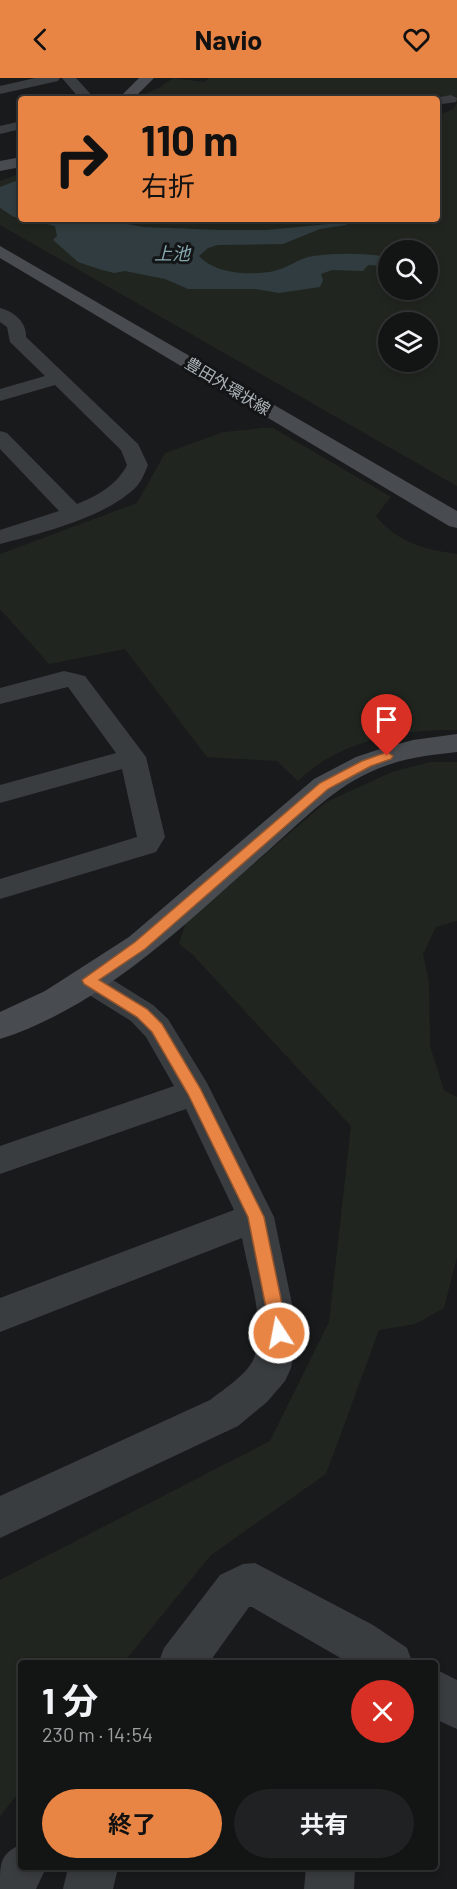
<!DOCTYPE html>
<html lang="ja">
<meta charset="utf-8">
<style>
body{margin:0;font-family:Barlow,"Noto Sans JP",sans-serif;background:#202122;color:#f1f3f6;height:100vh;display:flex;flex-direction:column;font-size:22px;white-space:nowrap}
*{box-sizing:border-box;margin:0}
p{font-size:20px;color:#9d9ea0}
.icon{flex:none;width:33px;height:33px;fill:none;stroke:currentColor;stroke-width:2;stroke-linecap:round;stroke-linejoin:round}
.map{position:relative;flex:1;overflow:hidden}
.side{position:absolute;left:18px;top:1582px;width:420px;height:210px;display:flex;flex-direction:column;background:#131414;border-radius:6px;box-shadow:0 3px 9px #0003,0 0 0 2px #323334}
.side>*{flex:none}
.guide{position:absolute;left:18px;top:18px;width:422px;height:126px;border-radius:6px;box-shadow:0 3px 9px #0003,0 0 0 2px #323334;background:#e88444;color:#111;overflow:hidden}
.controls{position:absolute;left:378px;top:162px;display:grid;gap:12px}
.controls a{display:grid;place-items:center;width:60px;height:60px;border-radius:50%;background:#131414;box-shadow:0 3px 9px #0003,0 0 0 2px #323334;font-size:30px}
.pin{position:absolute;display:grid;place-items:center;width:51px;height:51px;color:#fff;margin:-62px -26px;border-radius:50% 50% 50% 0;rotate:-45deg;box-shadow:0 0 6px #0007}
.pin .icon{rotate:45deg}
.me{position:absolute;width:66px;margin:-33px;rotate:349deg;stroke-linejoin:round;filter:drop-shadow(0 0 4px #0008)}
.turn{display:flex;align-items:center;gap:21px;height:126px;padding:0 24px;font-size:27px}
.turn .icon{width:78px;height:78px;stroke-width:2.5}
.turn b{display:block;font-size:42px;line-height:51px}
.round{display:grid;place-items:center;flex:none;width:63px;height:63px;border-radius:32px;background:#202122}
.summary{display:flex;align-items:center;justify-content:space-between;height:102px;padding:0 24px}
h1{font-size:36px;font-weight:700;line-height:45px}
.cta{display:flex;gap:12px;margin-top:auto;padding:12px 24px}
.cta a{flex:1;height:69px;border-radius:36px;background:#e88444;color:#111;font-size:24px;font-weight:700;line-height:69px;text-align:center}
.cta a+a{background:#202122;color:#f1f3f6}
header{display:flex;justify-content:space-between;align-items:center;height:78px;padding:0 24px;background:#e88444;color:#111;font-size:27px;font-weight:700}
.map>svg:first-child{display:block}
.green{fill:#20261f;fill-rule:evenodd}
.water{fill:#303c3f}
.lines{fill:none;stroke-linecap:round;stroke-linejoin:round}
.street{fill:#3a3d40;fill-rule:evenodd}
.secondary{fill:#484c50;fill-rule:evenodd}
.route{fill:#e88444;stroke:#97562c;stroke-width:1.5}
.labels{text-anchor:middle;stroke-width:6;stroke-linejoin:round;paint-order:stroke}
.far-street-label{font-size:16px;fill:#acb4ba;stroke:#141516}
.far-water-label{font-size:18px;font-style:italic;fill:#86aab2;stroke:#141516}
</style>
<header><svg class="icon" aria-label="back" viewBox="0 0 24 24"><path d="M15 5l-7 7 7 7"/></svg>Navio<svg class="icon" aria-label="heart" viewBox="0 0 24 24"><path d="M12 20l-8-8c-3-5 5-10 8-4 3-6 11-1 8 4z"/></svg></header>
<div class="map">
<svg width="457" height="1811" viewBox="0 0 457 1811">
<rect width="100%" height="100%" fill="#191a1b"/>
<!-- green -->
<g class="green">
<path d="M 173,0 L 204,4 L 209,0 L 457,0 L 457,408 L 0,147 L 0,103 L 21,95 L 21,141 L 436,141 L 437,38 L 453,31 L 457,25 L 454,19 L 420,21 L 135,21 L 160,9 ZM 388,172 L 428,172 L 428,212 L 388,212 ZM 388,244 L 428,244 L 428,284 L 388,284 Z"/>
<path d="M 262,350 L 273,350 L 391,419 L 376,438 C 398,465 423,471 457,476 L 457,652 C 400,651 339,663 298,703 L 277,683 L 207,679 L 125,571 L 49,586 L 0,531 L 0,476 L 137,425 L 165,375 L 224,354 Z"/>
<path d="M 430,684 L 457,684 L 457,843 L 436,849 L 423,876 L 429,905 L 430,968 L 444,1012 L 457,1019 L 457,1179 L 444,1230 L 415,1246 L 379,1252 L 326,1396 L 211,1477 L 123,1585 L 21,1586 L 21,1712 L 0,1738 L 0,1502 L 270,1363 L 329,1244 L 351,1048 L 192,876 L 179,866 L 186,844 L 326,724 L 392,694 Z"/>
</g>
<!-- water -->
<g class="water">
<path d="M 21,101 L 21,140 L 14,139 L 0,130 L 0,109 Z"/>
<path d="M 27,141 L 102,141 L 143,149 L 221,152 L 266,152 L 329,146 L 333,141 L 350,141 L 346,147 L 320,151 L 283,166 L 218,167 L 208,170 L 199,178 C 215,196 251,198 274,193 C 288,190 299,180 313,178 C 338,175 364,175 388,179 L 388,185 L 384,188 L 368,187 L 363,193 L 332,192 L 321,196 L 323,202 L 320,209 L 279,215 L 255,211 L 188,211 L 165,201 L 125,193 L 114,195 L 102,192 L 78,184 L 53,162 L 57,158 L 55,148 Z"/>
</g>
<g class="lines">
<!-- street -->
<g class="street">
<path d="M 35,0 L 60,0 L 58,3 L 0,16 L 0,8 Z"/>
<path d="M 62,0 L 76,0 L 95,21 L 80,21 Z"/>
<path d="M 451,17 L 457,20 L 456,24 L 436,27 L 436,21 L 430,21 Z"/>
<path d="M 21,43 L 21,51 L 0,56 L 0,48 Z"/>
<path d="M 0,230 C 13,233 27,244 26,259 L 138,366 L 148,387 C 145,394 142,402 137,408 C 107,439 42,455 0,466 L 0,452 L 59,433 L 0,371 L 0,353 L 7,355 L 77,426 C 97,418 117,407 127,387 L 121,372 L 55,307 L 0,323 L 0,311 L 45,298 L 10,264 L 7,249 L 0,244 Z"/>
<path d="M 64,593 L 85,598 L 146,679 L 165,759 L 156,774 L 0,821 L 0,801 L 137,759 L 122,691 L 0,725 L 0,707 L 116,675 L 68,609 L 0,626 L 0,610 Z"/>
<path d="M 89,891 L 100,894 L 153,927 L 168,941 L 207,1005 L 274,1139 L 298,1255 L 291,1290 L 285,1303 L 267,1324 L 238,1348 L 0,1460 L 0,1418 L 210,1322 C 224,1311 247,1297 254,1280 C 267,1248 248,1194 242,1160 L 0,1254 L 0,1220 L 234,1132 L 186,1031 L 0,1096 L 0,1068 L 174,1008 L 146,959 L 131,943 L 78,910 L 73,902 L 78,894 Z"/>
<path d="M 255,1485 L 373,1547 L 407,1570 L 413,1586 L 351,1586 L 252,1529 L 249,1529 L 208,1586 L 158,1586 L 164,1570 L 220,1497 L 243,1486 Z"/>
<path d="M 435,1591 L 457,1602 L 457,1651 L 435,1641 Z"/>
<path d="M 21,1766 L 21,1790 L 46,1790 L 36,1811 L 0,1811 C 0,1783 0,1777 21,1766 Z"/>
<path d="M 68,1790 L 118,1790 L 113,1811 L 63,1811 Z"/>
<path d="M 306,1790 L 355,1790 L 354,1811 L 304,1811 Z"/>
</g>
<!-- secondary -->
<g class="secondary">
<path d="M 139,0 L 154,0 L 133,21 L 118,21 Z"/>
<path d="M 21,79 L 21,89 L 0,93 L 0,83 Z"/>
<path d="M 0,168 L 457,433 L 457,450 L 449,448 L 0,180 Z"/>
<path d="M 457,656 L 457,674 C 430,677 403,680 377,691 C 335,708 303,742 269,772 C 189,842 104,928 0,961 L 0,934 L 45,913 L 129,859 L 314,701 L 356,679 L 377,672 L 413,662 Z"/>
</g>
</g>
<!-- route -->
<path class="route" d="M 387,674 L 393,678 L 391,681 L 371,688 L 328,711 L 145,871 L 99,902 L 147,931 L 162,946 L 200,1010 L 264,1139 L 288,1255 L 285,1260 L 279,1262 L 274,1260 L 271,1255 L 248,1139 L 188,1016 L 152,954 L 137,939 L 84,906 L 82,902 L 135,864 L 320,705 L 362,683 Z"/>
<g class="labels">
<!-- far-street labels -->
<g class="far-street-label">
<text transform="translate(228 308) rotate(31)" y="6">豊田外環状線</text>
</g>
<!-- far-water labels -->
<g class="far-water-label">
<text x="172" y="182">上池</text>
</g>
</g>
</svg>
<div class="controls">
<a><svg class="icon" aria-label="search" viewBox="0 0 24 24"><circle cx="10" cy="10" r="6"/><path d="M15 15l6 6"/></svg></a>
<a><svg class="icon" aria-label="layers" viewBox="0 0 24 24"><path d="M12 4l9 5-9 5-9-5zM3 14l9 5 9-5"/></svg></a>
</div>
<div class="pin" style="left:387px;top:678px;background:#d93025"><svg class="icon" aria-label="arrive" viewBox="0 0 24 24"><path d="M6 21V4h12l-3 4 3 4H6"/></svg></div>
<svg class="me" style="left:279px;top:1255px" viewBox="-20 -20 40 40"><circle r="17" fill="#e88444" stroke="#fff" stroke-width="3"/><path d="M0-11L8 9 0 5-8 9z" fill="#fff"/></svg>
<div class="guide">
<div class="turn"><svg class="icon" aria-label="right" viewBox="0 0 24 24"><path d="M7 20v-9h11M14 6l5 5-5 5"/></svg><div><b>110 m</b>右折</div></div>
</div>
<section class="side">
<div class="summary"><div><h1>1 分</h1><p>230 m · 14:54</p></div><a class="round" style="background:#d93025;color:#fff"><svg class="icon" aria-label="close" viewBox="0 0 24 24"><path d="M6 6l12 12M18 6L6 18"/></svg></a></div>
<div class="cta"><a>終了</a><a>共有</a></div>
</section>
</div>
